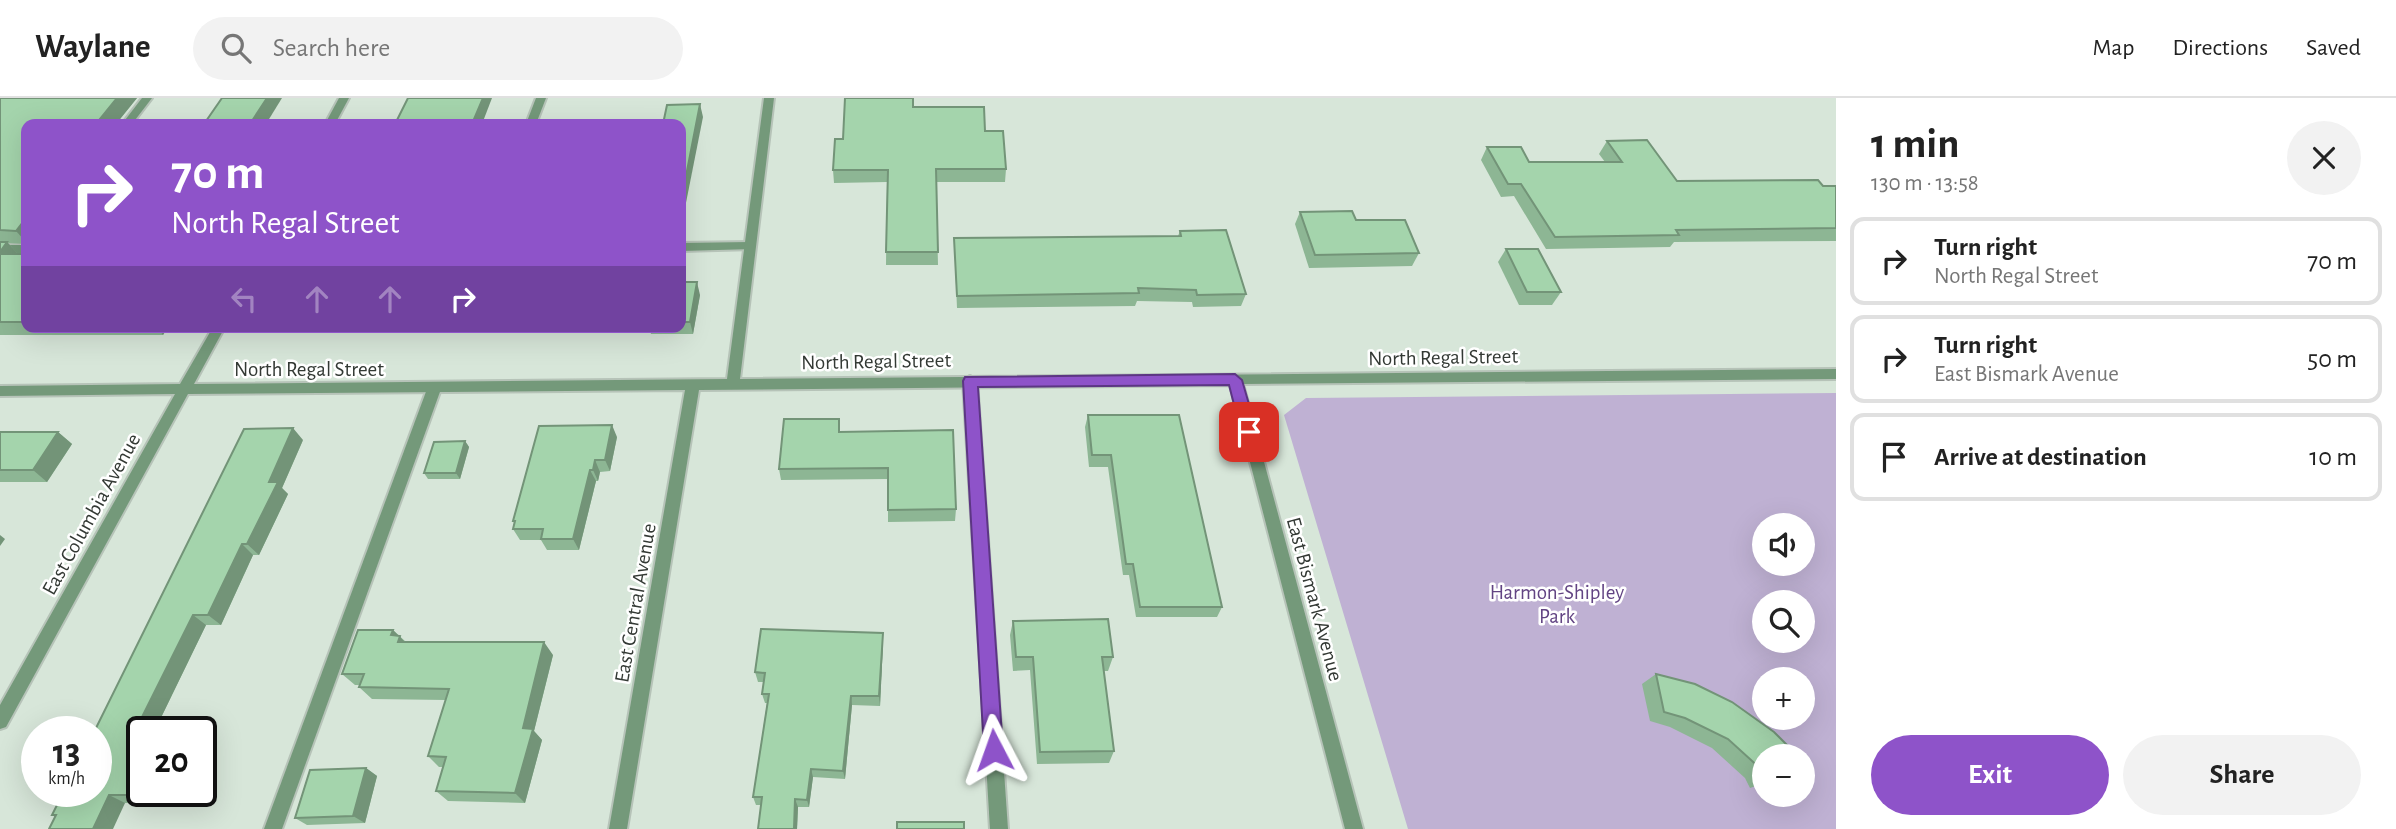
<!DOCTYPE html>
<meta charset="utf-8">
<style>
body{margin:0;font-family:"Alegreya Sans",sans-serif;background:#f2f2f2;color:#222;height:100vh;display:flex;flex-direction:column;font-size:26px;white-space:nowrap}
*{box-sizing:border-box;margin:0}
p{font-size:23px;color:#767676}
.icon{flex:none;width:38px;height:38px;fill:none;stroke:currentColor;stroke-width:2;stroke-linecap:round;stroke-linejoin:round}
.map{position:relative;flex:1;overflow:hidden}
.sheet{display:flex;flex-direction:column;background:#fff;width:560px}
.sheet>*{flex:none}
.banner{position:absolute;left:21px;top:21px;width:665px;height:214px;border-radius:14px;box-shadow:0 7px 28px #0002;background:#8e53c9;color:#fff;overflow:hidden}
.buttons{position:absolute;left:1752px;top:415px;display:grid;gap:14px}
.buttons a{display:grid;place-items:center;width:63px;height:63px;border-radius:50%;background:#fff;box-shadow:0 7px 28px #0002;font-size:35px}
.speed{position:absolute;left:21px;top:618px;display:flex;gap:14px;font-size:35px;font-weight:700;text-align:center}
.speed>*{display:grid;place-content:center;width:91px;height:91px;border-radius:50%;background:#fff;box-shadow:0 7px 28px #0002;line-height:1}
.speed small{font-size:18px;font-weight:400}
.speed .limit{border:4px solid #111;border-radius:10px;background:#fff;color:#111}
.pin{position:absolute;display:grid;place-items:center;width:60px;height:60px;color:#fff;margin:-30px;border-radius:14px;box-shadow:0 4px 10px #0006}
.me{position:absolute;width:77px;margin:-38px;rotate:356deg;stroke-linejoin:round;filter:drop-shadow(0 0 5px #0008)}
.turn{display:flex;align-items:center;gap:24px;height:147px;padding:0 35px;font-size:32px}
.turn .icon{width:91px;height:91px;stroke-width:2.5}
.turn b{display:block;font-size:49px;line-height:60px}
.lanes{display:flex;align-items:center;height:66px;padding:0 35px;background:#0003;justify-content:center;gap:35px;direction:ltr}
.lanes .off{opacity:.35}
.round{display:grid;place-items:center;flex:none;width:74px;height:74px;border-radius:37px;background:#f2f2f2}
.overview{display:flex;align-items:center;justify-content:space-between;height:119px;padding:0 35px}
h1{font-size:42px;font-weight:600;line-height:52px}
.action{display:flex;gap:14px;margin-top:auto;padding:14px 35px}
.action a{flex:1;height:80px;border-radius:42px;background:#8e53c9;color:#fff;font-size:28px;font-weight:600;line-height:80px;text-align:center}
.action a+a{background:#f2f2f2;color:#222}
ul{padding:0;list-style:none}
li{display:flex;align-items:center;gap:21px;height:88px;margin:0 14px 10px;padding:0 21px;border:4px solid #e0e0e0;border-radius:14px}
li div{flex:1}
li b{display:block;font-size:26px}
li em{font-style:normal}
header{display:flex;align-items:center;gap:42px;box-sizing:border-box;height:98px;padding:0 35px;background:#fff;border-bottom:2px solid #e0e0e0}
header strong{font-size:33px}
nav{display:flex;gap:38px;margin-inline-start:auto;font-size:24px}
.search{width:490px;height:63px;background:#f2f2f2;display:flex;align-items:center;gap:18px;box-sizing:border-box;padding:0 24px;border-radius:38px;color:#767676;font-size:26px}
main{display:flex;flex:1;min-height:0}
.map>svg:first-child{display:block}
.green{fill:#bfb1d3;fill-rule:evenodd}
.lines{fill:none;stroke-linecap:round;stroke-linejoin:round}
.service-casing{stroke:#b6c3b8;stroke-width:4}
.minor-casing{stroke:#b6c3b8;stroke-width:4}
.service{fill:#74997a;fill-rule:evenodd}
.minor{fill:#74997a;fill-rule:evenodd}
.wall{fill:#8db694}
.shaded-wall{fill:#739478}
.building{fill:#a4d4ac;stroke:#739478;stroke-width:2}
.route{fill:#8e53c9;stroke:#5c3683;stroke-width:2}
.labels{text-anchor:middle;stroke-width:5;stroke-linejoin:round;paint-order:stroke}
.street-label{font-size:21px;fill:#333934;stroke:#fff}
.park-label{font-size:21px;fill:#624483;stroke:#fff}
</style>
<header>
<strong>Waylane</strong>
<div class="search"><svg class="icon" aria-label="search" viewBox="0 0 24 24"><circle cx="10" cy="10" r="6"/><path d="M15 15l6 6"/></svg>Search here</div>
<nav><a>Map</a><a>Directions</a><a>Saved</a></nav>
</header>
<main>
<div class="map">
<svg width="1836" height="731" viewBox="0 0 1836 731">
<rect width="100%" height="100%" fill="#d7e6d9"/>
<!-- green -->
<path class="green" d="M 1836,295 L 1836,731 L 1408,731 L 1284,317 L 1306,300 ZM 1764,427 L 1802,427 L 1802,466 L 1764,466 ZM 1764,504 L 1802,504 L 1802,542 L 1764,542 ZM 1764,581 L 1802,581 L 1802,620 L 1764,620 ZM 1764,658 L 1802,658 L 1802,696 L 1764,696 Z"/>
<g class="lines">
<!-- service casing -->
<g class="service-casing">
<g id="service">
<path d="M 142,0 L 152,0 L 132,26 L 122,26 Z"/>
<path d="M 536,0 L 546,0 L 536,26 L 526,26 Z"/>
<path d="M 750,144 L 754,145 L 754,151 L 681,153 L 681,145 Z"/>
<rect x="0" y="147" width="26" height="8"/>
<path d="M 970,278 L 977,283 L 1008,731 L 990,731 L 963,283 Z"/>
<path d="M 434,286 L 441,291 L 282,731 L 264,731 L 427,291 Z"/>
</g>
</g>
<!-- minor casing -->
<g class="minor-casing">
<g id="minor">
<path d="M 339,0 L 349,0 L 335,26 L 325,26 Z"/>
<path d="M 764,0 L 774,0 L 740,281 L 1836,271 L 1836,281 L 1243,286 L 1363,731 L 1345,731 L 1230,287 L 699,292 L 627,731 L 609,731 L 685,292 L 188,296 L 6,629 L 0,631 L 0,607 L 175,296 L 0,298 L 0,288 L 180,286 L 213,229 L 225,229 L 194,286 L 727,281 Z"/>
</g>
</g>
<!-- service -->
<use href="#service" class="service"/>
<!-- minor -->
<use href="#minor" class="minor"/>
</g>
<!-- wall -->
<g class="wall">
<path d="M 0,0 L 137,0 L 116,26 L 26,26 L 26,146 L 8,145 L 18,156 L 26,156 L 26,229 L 168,229 L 163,237 L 0,237 Z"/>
<path d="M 913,9 L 985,33 L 1006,71 L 1005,84 L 936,84 L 938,167 L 886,167 L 887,84 L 834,85 L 833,72 L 843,41 Z"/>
<path d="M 1607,43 L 1677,83 L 1836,88 L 1836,143 L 1674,144 L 1670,149 L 1546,151 L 1514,98 L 1501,99 L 1481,62 L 1487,49 L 1529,64 L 1605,64 L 1599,56 Z"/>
<path d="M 1300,114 L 1356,122 L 1419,155 L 1412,168 L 1309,170 L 1295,126 Z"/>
<path d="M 1180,133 L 1246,196 L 1241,208 L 1193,209 L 1192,204 L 1137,203 L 1135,208 L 957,210 L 954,140 L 1178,138 Z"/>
<path d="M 1506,151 L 1561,194 L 1552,207 L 1519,207 L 1498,164 Z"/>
<path d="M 681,184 L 700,197 L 693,236 L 651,236 L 649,229 L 681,229 Z"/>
<path d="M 1088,317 L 1222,509 L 1217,519 L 1136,519 L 1129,477 L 1123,477 L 1108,369 L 1089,369 L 1085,329 Z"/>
<path d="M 0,334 L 58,334 L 72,346 L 47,384 L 0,384 Z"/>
<path d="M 841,334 L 956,411 L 955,423 L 888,424 L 888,381 L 781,382 L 779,371 Z"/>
<path d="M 617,339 L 610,373 L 600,374 L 598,383 L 596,383 L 579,452 L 547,452 L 541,442 L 520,442 L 513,431 L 514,425 L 513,423 Z"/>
<path d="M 303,342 L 282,390 L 288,396 L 259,457 L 253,457 L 221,527 L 206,527 L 154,634 L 142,634 L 142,693 L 158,693 L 153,705 L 125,705 L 55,719 L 52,717 L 96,634 Z"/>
<path d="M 465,343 L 469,349 L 460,381 L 428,381 L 424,375 Z"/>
<path d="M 1013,523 L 1113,559 L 1108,573 L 1103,573 L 1114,653 L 1109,665 L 1037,666 L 1030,572 L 1013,573 L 1010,537 Z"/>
<path d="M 393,532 L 406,544 L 553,557 L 534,633 L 542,642 L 525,705 L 448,703 L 436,693 L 443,669 L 439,669 L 428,658 L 446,602 L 372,601 L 359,589 L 360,587 L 355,587 L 342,576 Z"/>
<path d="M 883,535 L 883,545 L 880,608 L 852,607 L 845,681 L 813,679 L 809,709 L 798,709 L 797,731 L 758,731 L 761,707 L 756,707 L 753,699 L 767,605 L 765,605 L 762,596 L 764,584 L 758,584 L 755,574 Z"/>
<path d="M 1656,576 L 1764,658 L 1764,685 L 1750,690 L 1745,680 L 1712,650 L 1670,629 L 1650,623 L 1642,586 Z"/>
<path d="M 366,670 L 377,678 L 365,725 L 307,727 L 295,720 Z"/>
</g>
<!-- shaded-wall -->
<g class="shaded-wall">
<path d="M 117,0 L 137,0 L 116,26 L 96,26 Z"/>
<path d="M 267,0 L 282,0 L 266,26 L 250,26 Z"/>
<path d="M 483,0 L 492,0 L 482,26 L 472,26 Z"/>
<path d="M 700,6 L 703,19 L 681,130 L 681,104 Z"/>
<path d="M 26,120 L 26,144 L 16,133 Z"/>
<path d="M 7,144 L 20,158 L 0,158 L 0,154 Z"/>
<path d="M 697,184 L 700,197 L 693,236 L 690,224 Z"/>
<path d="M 157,229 L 168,229 L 163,237 Z"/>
<path d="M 612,327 L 617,339 L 610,373 L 605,362 Z"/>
<path d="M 293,330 L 303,342 L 282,390 L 288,396 L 259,457 L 247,446 L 269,384 Z"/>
<path d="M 58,334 L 72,346 L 47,384 L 33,372 Z"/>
<path d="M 465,343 L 469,349 L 460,381 L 456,375 Z"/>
<path d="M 595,362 L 600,374 L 598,383 L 593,372 Z"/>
<path d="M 590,372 L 596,383 L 579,452 L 573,441 Z"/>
<path d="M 0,437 L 5,441 L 0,448 Z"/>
<path d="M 242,446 L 253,457 L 221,527 L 208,517 Z"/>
<path d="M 193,517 L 206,527 L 154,634 L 142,634 L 142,639 L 134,635 Z"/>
<path d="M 393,532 L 411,550 L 409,556 L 391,537 Z"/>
<path d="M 883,535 L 883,545 L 880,608 L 879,598 Z"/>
<path d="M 544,544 L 553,557 L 534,633 L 542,642 L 525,705 L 515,695 L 523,630 Z"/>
<path d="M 851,598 L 852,607 L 845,681 L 843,673 Z"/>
<path d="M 366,670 L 377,678 L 365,725 L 353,718 Z"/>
<path d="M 811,671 L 813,679 L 809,709 L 807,702 Z"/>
<path d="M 142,687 L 142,693 L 158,693 L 153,705 L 137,697 Z"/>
<path d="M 109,697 L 125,705 L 113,731 L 93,731 Z"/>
<path d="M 795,701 L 798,709 L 797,731 L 794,731 Z"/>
</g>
<!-- building -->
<g class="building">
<path d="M 0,0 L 117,0 L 96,26 L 26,26 L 26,120 L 16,133 L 0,132 Z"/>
<path d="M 222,0 L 267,0 L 250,26 L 204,26 Z"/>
<path d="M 408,0 L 483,0 L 472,26 L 395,26 Z"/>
<path d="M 845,0 L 913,0 L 913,9 L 984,9 L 985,33 L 1003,33 L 1006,71 L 936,71 L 938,154 L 886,154 L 888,72 L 833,72 L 835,41 L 843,41 Z"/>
<path d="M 700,6 L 681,104 L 681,26 L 663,26 L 667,7 Z"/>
<path d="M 1647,42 L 1677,83 L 1818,82 L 1823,88 L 1836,88 L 1836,130 L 1676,132 L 1679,137 L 1555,139 L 1521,86 L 1508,86 L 1487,49 L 1521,49 L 1529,64 L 1622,64 L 1607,43 Z"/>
<path d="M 1352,113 L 1356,122 L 1405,122 L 1419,155 L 1315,157 L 1300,114 Z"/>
<path d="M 1226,132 L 1246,196 L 1197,197 L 1196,192 L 1138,190 L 1139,195 L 957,198 L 954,140 L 1181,138 L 1180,133 Z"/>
<path d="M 0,144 L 7,144 L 0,154 Z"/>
<path d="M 1506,151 L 1538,151 L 1561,194 L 1527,194 Z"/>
<rect x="0" y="156" width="26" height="68"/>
<path d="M 681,184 L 697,184 L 690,224 L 681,224 Z"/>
<path d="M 1088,317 L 1179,317 L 1222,509 L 1140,509 L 1133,466 L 1126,466 L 1111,357 L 1092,357 Z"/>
<path d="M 784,321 L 839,321 L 839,334 L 953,332 L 956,411 L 888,412 L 888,370 L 779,371 Z"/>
<path d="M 612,327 L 605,362 L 595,362 L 593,372 L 590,372 L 573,441 L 541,441 L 543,431 L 513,431 L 515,423 L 513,423 L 539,328 Z"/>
<path d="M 293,330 L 269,384 L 278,384 L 247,446 L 242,446 L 208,517 L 193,517 L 134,635 L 142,635 L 142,687 L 137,697 L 109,697 L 93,731 L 49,731 L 56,717 L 52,717 L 64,693 L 96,693 L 96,634 L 94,634 L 244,331 Z"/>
<path d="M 0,334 L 58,334 L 33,372 L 0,372 Z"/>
<path d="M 465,343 L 456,375 L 424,375 L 434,344 Z"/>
<path d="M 1108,521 L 1113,559 L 1102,559 L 1114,653 L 1040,654 L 1033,559 L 1016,559 L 1013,523 Z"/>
<path d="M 761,531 L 883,535 L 879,598 L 851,598 L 843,673 L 811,671 L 807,702 L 795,701 L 794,731 L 758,731 L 762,699 L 753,699 L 769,596 L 762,596 L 765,575 L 755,574 Z"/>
<path d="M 358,532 L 393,532 L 391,537 L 400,538 L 398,544 L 544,544 L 523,630 L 533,631 L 515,695 L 436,693 L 446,659 L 428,658 L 449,591 L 359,589 L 364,576 L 342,576 Z"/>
<path d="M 1656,576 L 1695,586 L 1732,604 L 1774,634 L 1798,658 L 1764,658 L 1764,676 L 1762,672 L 1728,641 L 1685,620 L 1664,614 Z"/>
<path d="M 1802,662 L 1807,667 L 1802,669 Z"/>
<path d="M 366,670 L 353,718 L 295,720 L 310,672 Z"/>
<rect x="897" y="724" width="67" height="7"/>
</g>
<!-- route -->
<path class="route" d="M 1235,276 L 1242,282 L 1257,334 L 1249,341 L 1241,334 L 1229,287 L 978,289 L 1003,652 L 1000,659 L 994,661 L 987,659 L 984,652 L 963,283 L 965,279 Z"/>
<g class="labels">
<!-- street labels -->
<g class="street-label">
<text transform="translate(1443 259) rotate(-1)" y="7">North Regal Street</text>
<text transform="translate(876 263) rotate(-1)" y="7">North Regal Street</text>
<text x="309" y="278">North Regal Street</text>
<text transform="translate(91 416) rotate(-61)" y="7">East Columbia Avenue</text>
<text transform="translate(1315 501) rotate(75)" y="7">East Bismark Avenue</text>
<text transform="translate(635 505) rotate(-80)" y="7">East Central Avenue</text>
</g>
<!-- park labels -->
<g class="park-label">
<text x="1557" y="501">Harmon-Shipley<tspan x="1557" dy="24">Park</tspan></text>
</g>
</g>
</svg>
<div class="buttons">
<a><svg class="icon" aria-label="sound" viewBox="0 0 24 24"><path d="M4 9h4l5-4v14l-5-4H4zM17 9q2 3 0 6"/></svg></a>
<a><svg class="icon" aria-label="search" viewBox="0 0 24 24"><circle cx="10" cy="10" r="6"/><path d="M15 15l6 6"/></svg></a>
<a>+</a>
<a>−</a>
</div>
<div class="speed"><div>13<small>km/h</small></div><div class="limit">20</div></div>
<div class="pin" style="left:1249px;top:334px;background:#d93025"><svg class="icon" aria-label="arrive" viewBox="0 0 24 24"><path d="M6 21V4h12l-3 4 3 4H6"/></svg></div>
<svg class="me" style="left:994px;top:652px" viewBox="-20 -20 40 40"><path d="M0-17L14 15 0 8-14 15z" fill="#8e53c9" stroke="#fff" stroke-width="4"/></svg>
<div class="banner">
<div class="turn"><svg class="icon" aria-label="right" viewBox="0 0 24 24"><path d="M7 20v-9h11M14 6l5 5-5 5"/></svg><div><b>70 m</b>North Regal Street</div></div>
<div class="lanes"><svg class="icon off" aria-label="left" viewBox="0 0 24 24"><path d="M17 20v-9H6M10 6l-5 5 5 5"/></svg><svg class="icon off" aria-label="ahead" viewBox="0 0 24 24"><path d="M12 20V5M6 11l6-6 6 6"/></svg><svg class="icon off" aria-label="ahead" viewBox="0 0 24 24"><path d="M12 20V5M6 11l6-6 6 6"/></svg><svg class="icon" aria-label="right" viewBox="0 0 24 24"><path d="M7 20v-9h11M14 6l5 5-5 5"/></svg></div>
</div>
</div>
<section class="sheet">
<div class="overview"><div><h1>1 min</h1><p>130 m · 13:58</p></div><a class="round"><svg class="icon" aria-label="close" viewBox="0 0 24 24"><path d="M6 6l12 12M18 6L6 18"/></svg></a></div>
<ul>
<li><svg class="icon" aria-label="right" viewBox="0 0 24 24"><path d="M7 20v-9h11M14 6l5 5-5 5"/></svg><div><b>Turn right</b><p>North Regal Street</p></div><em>70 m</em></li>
<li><svg class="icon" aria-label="right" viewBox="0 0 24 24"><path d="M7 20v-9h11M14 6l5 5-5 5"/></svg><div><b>Turn right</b><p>East Bismark Avenue</p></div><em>50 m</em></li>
<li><svg class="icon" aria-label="arrive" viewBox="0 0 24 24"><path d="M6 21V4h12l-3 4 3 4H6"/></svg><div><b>Arrive at destination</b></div><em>10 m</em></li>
</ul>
<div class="action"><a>Exit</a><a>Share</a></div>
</section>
</main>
